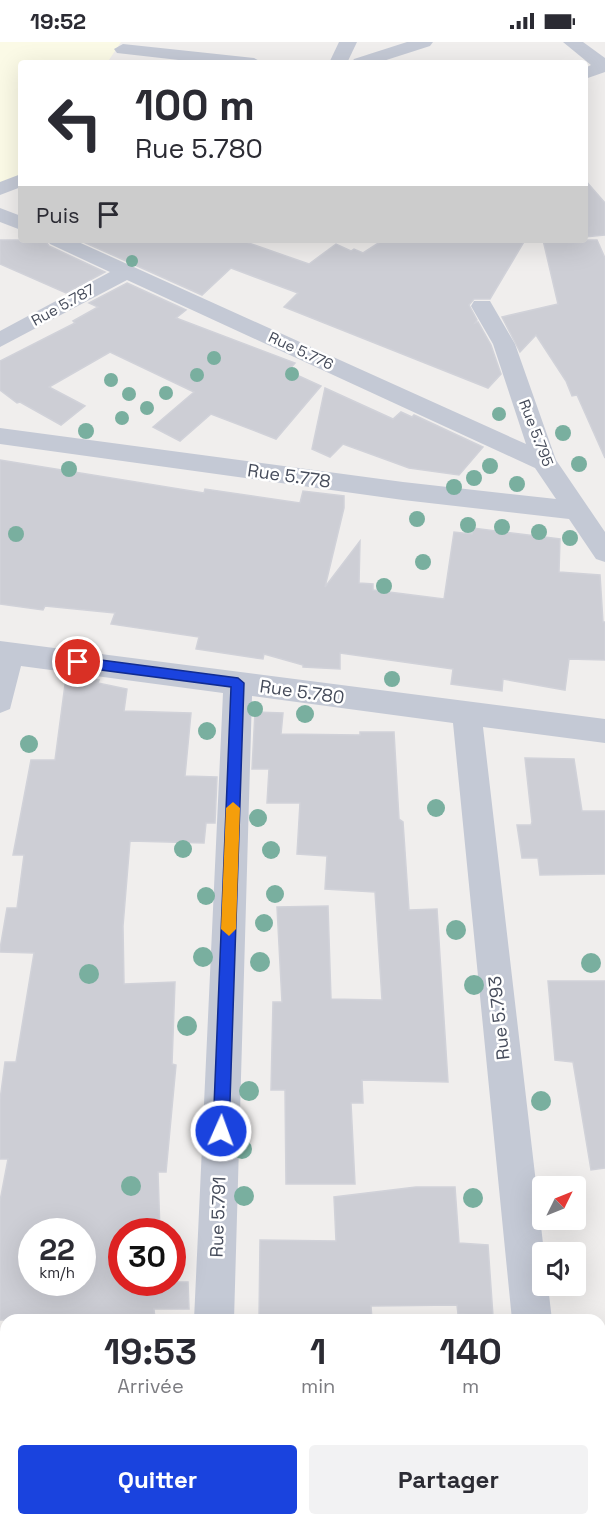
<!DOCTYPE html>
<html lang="fr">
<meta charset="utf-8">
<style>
body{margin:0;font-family:"Space Grotesk",sans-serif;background:#f2f2f3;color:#2b2b33;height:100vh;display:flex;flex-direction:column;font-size:22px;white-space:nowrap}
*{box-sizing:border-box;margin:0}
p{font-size:20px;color:#7c7c81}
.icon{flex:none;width:33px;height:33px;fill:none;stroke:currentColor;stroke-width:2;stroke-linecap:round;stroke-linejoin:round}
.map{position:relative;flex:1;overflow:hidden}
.side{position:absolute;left:0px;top:1272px;width:606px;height:212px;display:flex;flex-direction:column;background:#fff;border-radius:18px 18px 0 0;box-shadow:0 6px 24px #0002}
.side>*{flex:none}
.banner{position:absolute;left:18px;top:18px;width:570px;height:183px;border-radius:6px;box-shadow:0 6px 24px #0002;background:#fff;color:#2b2b33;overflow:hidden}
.needle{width:39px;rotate:47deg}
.controls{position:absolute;left:532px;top:1134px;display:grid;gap:12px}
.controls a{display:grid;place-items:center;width:54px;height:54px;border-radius:6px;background:#fff;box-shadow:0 6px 24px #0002;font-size:30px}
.speed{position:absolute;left:18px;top:1176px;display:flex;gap:12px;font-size:30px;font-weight:700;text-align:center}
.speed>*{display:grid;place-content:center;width:78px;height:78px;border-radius:50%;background:#fff;box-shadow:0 6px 24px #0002;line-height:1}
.speed small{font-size:15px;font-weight:400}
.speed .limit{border:9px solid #d22;background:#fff;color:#111}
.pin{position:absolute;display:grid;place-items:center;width:51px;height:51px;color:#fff;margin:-26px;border:3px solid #fff;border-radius:50%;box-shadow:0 2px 6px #0007}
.me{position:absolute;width:66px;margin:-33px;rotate:2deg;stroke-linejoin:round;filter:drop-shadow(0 0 4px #0008)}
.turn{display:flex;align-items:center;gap:21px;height:126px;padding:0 18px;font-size:27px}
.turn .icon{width:78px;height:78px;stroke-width:2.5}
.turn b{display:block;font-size:42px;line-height:51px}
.then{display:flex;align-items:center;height:57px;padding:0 18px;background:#0003;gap:12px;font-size:22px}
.eta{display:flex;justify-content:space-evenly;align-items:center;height:102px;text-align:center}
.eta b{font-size:36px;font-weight:800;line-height:42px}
.action{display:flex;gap:12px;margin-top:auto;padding:12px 18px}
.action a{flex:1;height:69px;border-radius:6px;background:#1a43de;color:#fff;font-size:24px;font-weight:800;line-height:69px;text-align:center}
.action a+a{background:#f2f2f3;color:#2b2b33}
.status{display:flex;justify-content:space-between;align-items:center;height:42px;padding:0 30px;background:#fff;direction:ltr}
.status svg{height:16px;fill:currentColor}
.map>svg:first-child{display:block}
.commercial{fill:#fbfae6}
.building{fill:#cdced5;stroke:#d1d2d9;stroke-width:1.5;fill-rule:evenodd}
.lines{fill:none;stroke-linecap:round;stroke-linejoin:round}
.minor{fill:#c4c9d5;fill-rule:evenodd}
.tree{fill:#79af9f}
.route{fill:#1a43de;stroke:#112c90;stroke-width:1.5}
.slow{fill:#f59e0b}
.labels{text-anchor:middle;stroke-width:5;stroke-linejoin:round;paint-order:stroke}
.far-street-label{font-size:15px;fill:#464c5b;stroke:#fff}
.street-label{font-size:18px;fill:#464c5b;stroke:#fff}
</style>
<div class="status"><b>19:52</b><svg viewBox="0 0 49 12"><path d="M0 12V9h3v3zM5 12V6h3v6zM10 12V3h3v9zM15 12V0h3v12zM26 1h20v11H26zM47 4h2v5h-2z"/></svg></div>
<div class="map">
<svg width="605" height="1483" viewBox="0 0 605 1483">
<rect width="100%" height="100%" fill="#f0eeed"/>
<!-- commercial -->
<path class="commercial" d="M 0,0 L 121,0 L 107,21 L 21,21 L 21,129 L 19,133 L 0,143 Z"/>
<!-- building -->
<g class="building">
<path d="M 585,138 L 605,161 L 605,193 L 585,195 Z"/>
<path d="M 0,198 L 45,198 L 49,204 L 105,230 L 66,251 L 0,222 Z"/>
<path d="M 79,198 L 240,198 L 309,222 L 336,202 L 351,209 L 354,207 L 363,211 L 383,198 L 525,198 L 490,257 L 474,257 L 469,263 L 477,278 L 475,281 L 478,280 L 491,303 L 501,332 L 488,346 L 284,265 L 298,251 L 231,226 L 202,253 Z"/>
<path d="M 543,198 L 597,198 L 605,216 L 605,416 L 577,353 L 572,354 L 566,339 L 536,293 L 520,310 L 502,275 L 558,262 Z"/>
<path d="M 127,241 L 186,268 L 176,276 L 295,321 L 288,329 L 321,344 L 276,397 L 211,372 L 180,399 L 153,385 L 194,350 L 110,310 L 49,345 L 85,364 L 61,383 L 20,360 L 17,361 L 0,348 L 0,319 L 75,281 L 73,279 L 98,265 L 89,261 Z"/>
<path d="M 325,346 L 393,377 L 401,370 L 412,375 L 414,373 L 483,405 L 459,433 L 409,426 L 343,402 L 330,415 L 312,407 Z"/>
<path d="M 0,418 L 204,451 L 205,447 L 300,461 L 303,449 L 344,454 L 344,466 L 325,545 L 360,499 L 359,541 L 373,542 L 373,548 L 444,557 L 454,490 L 472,492 L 473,486 L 560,497 L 559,530 L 600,533 L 603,580 L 605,580 L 605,618 L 569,617 L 565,648 L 503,637 L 502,649 L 451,642 L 453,627 L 340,611 L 340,627 L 303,625 L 303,623 L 264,612 L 263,617 L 196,607 L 199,595 L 111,582 L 115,571 L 45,564 L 43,568 L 0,562 Z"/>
<path d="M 66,635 L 99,638 L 98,641 L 127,647 L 124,669 L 191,671 L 185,734 L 217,735 L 215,781 L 206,781 L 204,801 L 130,799 L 123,884 L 124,942 L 175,940 L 172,1022 L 176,1023 L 166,1130 L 158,1130 L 160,1190 L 122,1190 L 122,1240 L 188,1240 L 189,1267 L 154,1267 L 155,1278 L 0,1278 L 0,1159 L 8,1117 L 0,1117 L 0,1058 L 5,1020 L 16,1020 L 34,911 L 0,910 L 0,907 L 7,866 L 17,866 L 24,813 L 13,813 L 31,718 L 55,718 ZM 32,1190 L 82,1190 L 82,1240 L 32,1240 Z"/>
<path d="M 255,670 L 283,671 L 281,692 L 360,693 L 360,690 L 394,690 L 399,777 L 403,780 L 409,868 L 437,867 L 448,1040 L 362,1038 L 363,1061 L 351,1061 L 355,1142 L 286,1142 L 285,1048 L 271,1048 L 273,960 L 282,960 L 277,865 L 328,864 L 331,957 L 382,958 L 375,850 L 325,847 L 327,814 L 297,812 L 300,761 L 267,761 L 269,727 L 252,727 Z"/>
<path d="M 525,716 L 574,717 L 582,769 L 605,769 L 605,832 L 540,833 L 538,816 L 522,816 L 517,783 L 531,783 L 532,780 Z"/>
<path d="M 548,939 L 605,939 L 605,1126 L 591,1128 L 573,1020 L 555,1018 Z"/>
<path d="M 416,1145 L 455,1145 L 459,1201 L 488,1203 L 493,1274 L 458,1272 L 457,1263 L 371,1264 L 372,1278 L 259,1278 L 260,1198 L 336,1199 L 334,1155 Z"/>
</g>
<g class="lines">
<!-- minor -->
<g class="minor">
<path d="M 339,0 L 357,0 L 347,21 L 329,21 Z"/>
<path d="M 407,0 L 433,0 L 430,4 L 377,21 L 351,21 L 354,17 Z"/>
<path d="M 563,0 L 583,0 L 605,16 L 605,30 L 585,37 L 585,26 L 591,23 Z"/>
<path d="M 123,2 L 254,16 L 263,21 L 205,21 L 117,11 L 114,7 Z"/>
<path d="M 21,132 L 21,145 L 0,153 L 0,140 Z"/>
<path d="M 0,166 L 21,174 L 21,188 L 0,180 Z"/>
<path d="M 47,198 L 74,198 L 526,402 L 493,302 L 471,264 L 474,259 L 490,259 L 515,302 L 556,418 L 605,490 L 605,520 L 596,517 L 569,477 L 403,458 L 0,402 L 0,386 L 403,440 L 556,457 L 535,426 L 127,238 L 0,305 L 0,289 L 110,230 L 50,202 Z"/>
<path d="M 0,599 L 605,677 L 605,701 L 483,685 L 544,1210 L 543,1244 L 548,1244 L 552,1278 L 512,1278 L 453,681 L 252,654 L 234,1278 L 194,1278 L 223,651 L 21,624 L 10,667 L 0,671 Z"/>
<rect x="186" y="1478" width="42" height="5"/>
<rect x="532" y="1478" width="42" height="5"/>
</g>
</g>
<!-- trees -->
<g class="tree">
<circle cx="132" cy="219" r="6"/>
<circle cx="214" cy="316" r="7"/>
<circle cx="292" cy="332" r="7"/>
<circle cx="197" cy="333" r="7"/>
<circle cx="111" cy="338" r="7"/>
<circle cx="166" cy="351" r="7"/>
<circle cx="129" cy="352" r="7"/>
<circle cx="147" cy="366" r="7"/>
<circle cx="499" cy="372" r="7"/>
<circle cx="122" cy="376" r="7"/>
<circle cx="86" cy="389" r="8"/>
<circle cx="563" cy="391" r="8"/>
<circle cx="579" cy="422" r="8"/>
<circle cx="490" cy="424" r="8"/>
<circle cx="69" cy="427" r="8"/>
<circle cx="474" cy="436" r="8"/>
<circle cx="517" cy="442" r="8"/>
<circle cx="454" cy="445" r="8"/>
<circle cx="417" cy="477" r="8"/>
<circle cx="468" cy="483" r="8"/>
<circle cx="502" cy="485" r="8"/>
<circle cx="539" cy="490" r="8"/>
<circle cx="16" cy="492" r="8"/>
<circle cx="570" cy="496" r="8"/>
<circle cx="423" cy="520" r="8"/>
<circle cx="384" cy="544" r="8"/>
<circle cx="392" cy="637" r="8"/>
<circle cx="255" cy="667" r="8"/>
<circle cx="305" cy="672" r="9"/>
<circle cx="207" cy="689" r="9"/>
<circle cx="29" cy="702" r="9"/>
<circle cx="436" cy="766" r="9"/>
<circle cx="258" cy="776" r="9"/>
<circle cx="183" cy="807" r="9"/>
<circle cx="271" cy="808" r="9"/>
<circle cx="275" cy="852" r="9"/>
<circle cx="206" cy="854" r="9"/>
<circle cx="264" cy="881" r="9"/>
<circle cx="456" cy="888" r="10"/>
<circle cx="203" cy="915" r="10"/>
<circle cx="260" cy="920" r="10"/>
<circle cx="591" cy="921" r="10"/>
<circle cx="89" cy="932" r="10"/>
<circle cx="474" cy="943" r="10"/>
<circle cx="187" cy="984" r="10"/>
<circle cx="249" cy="1049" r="10"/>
<circle cx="541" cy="1059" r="10"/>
<circle cx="242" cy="1107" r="10"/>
<circle cx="131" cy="1144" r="10"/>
<circle cx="244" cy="1154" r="10"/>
<circle cx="473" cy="1156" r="10"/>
</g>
<!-- route -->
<path class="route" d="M 78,615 L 238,636 L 244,641 L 229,1089 L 227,1095 L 221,1098 L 215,1095 L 213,1089 L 231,645 L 78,625 L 72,620 Z"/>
<!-- slow -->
<path class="slow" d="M 233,760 L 240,766 L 236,887 L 229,894 L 221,887 L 226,766 Z"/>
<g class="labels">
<!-- far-street labels -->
<g class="far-street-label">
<text transform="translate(63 263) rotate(-29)" y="5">Rue 5.787</text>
<text transform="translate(301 309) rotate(25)" y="5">Rue 5.776</text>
<text transform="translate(536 391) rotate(69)" y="5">Rue 5.795</text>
</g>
<!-- street labels -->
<g class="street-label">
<text transform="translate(289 434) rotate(8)" y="6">Rue 5.778</text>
<text transform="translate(302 650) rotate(8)" y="6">Rue 5.780</text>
<text transform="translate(499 976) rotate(-96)" y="6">Rue 5.793</text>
<text transform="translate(218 1175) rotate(-88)" y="6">Rue 5.791</text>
</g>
</g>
</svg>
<div class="controls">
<a><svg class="needle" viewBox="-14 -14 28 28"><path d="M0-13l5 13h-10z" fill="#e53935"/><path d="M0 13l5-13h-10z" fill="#7c7c81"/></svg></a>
<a><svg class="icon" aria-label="sound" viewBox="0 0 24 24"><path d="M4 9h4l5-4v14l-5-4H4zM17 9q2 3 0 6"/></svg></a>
</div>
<div class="speed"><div>22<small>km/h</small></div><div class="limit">30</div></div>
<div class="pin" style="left:78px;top:620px;background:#d93025"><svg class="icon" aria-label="arrive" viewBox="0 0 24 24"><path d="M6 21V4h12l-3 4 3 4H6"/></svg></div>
<svg class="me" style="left:221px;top:1089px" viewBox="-20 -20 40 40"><circle r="17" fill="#1a43de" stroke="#fff" stroke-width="3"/><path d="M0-11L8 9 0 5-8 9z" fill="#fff"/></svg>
<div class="banner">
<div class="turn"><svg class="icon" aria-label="left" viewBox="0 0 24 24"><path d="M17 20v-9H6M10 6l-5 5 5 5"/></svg><div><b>100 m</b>Rue 5.780</div></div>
<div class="then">Puis<svg class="icon" aria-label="arrive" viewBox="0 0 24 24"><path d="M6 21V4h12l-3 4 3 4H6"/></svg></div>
</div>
<section class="side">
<div class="eta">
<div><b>19:53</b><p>Arrivée</p></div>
<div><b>1</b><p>min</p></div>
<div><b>140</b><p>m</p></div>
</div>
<div class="action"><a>Quitter</a><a>Partager</a></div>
</section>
</div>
